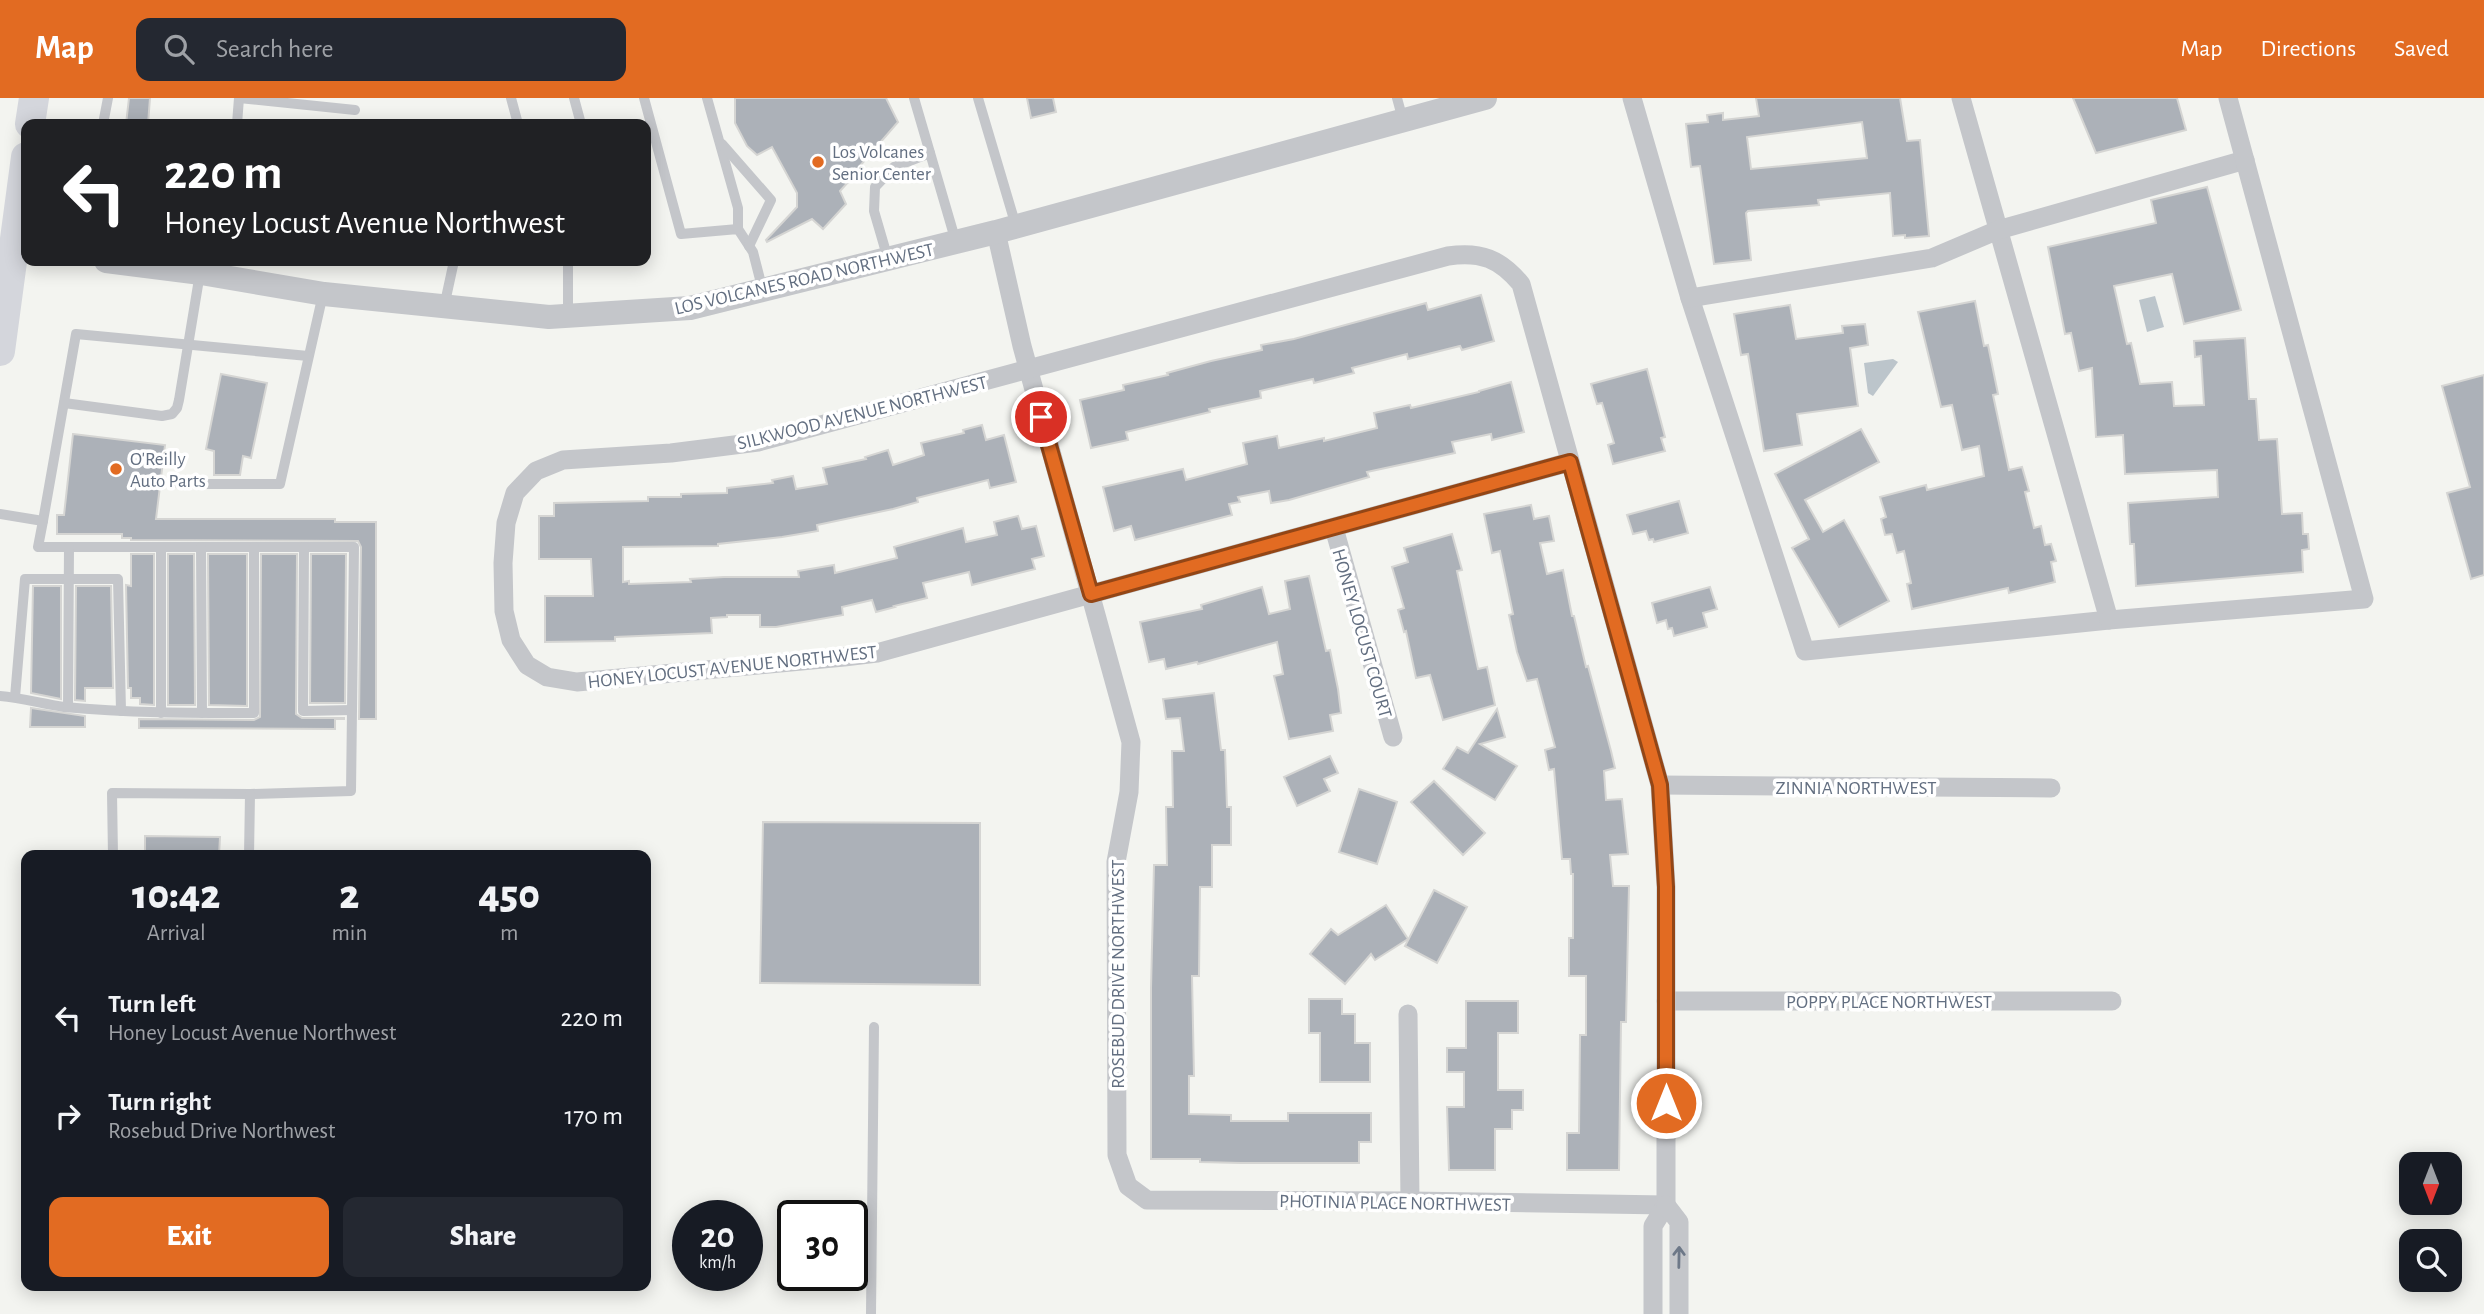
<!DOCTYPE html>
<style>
body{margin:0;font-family:"Alegreya Sans",sans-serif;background:#242831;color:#f1f3f6;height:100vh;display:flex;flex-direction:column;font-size:26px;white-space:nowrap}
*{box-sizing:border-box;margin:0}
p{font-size:23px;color:#9ea1a6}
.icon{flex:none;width:38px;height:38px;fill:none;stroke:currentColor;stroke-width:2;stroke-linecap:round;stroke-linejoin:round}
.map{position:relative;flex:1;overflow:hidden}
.drawer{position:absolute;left:21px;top:752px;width:630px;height:441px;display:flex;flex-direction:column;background:#171b24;border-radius:14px;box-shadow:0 4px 18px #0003}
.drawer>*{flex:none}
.guide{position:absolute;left:21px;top:21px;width:630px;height:147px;border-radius:14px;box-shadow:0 4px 18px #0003;background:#202124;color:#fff;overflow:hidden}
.needle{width:46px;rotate:180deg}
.controls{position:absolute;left:2399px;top:1054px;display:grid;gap:14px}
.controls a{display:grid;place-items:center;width:63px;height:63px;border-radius:14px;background:#171b24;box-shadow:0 4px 18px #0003;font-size:35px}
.speed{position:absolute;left:672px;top:1102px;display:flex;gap:14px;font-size:35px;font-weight:700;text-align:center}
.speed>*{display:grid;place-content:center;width:91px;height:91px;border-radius:50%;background:#171b24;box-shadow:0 4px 18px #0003;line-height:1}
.speed small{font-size:18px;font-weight:400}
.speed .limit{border:4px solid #111;border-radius:10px;background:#fff;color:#111}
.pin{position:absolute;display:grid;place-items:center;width:60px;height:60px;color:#fff;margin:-30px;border:4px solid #fff;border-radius:50%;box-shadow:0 2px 7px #0007}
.me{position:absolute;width:77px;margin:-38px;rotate:0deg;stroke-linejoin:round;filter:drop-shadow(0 0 5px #0008)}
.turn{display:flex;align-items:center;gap:24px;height:147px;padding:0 28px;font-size:32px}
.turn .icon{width:91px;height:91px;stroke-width:2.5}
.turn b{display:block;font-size:49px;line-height:60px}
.eta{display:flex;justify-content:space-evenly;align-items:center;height:119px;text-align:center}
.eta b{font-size:42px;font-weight:800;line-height:49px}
.button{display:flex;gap:14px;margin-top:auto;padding:14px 28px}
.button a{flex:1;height:80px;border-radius:14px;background:#e26b22;color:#fff;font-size:28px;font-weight:800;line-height:80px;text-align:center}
.button a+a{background:#242831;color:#f1f3f6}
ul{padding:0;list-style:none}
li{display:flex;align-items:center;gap:21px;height:98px;padding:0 28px}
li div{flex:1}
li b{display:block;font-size:26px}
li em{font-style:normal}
header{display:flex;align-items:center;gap:42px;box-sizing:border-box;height:98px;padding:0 35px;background:#e26b22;color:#fff}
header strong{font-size:33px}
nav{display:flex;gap:38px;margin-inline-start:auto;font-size:24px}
.search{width:490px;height:63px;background:#242831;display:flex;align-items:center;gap:18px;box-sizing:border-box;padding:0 24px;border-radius:14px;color:#9ea1a6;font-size:26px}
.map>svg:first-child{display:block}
.water{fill:#bcc5cb}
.building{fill:#acb1b8;stroke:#d5d5d3;stroke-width:2;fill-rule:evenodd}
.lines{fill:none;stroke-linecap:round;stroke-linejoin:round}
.service{stroke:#c4c6ca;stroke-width:10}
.minor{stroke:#c4c6ca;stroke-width:19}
.tertiary{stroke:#c4c6ca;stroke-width:24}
.primary{stroke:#d4d6dc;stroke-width:30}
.oneway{stroke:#6d7888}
.route-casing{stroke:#934616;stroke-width:18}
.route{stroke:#e26b22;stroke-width:12}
.poi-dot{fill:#e26b22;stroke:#fff;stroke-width:2.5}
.labels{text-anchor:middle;stroke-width:7;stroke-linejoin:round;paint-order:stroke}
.poi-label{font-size:19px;fill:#636f81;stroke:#fff;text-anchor:start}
.street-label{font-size:19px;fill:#636f81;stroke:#fff}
</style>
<header>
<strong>Map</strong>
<div class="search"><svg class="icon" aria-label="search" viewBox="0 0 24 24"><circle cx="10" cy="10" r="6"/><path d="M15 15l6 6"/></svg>Search here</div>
<nav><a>Map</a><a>Directions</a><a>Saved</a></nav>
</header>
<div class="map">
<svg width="2484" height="1216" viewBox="0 0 2484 1216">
<rect width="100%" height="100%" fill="#f3f4f0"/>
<!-- water -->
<g class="water">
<path d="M 2155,198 L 2164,229 L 2147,234 L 2139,202 Z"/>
<path d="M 1893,261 L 1898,264 L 1873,298 L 1868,295 L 1864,265 Z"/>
</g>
<!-- building -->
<g class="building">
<path d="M 129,0 L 150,0 L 148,26 L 126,26 Z"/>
<path d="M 735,0 L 886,0 L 898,24 L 859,69 L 860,71 L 840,93 L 846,106 L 823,131 L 812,121 L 767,144 L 766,142 L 797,109 L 797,95 L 772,49 L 757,57 L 747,48 L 735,25 Z"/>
<path d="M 1027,0 L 1053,0 L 1056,14 L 1031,20 Z"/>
<path d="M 1756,0 L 1900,0 L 1907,43 L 1920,42 L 1929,138 L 1905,140 L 1905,137 L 1893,138 L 1890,95 L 1818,102 L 1819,107 L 1748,113 L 1746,115 L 1751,162 L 1714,166 L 1700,68 L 1691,69 L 1686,26 L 1708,24 L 1707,17 L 1723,15 L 1723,22 L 1759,18 ZM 1862,24 L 1867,60 L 1751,71 L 1747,39 Z"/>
<path d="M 2073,0 L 2177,0 L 2186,32 L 2096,55 Z"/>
<path d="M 2207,89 L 2241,212 L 2184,226 L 2172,176 L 2114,188 L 2127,246 L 2131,245 L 2140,286 L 2172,284 L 2174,308 L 2204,307 L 2201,258 L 2195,259 L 2194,243 L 2245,240 L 2249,301 L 2256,301 L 2259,342 L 2277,341 L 2282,416 L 2302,415 L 2303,436 L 2308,436 L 2309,451 L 2302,452 L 2303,474 L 2136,488 L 2134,446 L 2130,446 L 2128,405 L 2218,399 L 2217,372 L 2125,376 L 2123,337 L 2096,339 L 2092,270 L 2079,273 L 2071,235 L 2065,236 L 2048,149 L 2156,125 L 2151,102 Z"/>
<path d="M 1481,197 L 1494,243 L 1462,252 L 1460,248 L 1408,261 L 1407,256 L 1352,270 L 1354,275 L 1314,285 L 1313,281 L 1260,293 L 1261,300 L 1209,311 L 1210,314 L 1126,334 L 1128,342 L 1091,350 L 1080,302 L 1124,292 L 1123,287 L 1168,277 L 1167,275 L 1211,263 L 1262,252 L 1261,247 L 1294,241 L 1426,205 L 1428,212 Z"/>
<path d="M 1975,203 L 1984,248 L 1988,247 L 1998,296 L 1993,297 L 2009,372 L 2022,369 L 2029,393 L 2025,394 L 2034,430 L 2041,428 L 2045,447 L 2051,446 L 2056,463 L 2051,464 L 2055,484 L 2009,495 L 2008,490 L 1912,511 L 1907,486 L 1911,485 L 1904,453 L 1897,455 L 1892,436 L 1885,437 L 1881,421 L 1886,419 L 1880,399 L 1926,387 L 1927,392 L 1984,378 L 1979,348 L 1962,352 L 1952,307 L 1941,309 L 1918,214 Z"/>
<path d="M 1790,207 L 1796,241 L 1843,235 L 1842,228 L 1865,226 L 1868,247 L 1850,250 L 1858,308 L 1797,316 L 1802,347 L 1764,353 L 1748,256 L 1741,257 L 1734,216 Z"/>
<path d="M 1647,271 L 1665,339 L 1661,340 L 1665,353 L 1613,366 L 1608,347 L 1614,345 L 1602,305 L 1597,306 L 1591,286 Z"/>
<path d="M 221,276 L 267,285 L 251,360 L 243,358 L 240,377 L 214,377 L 214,353 L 206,351 Z"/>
<path d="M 2484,277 L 2484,477 L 2471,481 L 2447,395 L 2470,389 L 2442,288 Z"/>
<path d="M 1511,284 L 1524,334 L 1492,342 L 1491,336 L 1452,344 L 1455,355 L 1367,374 L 1369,379 L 1289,402 L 1271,405 L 1269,393 L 1238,399 L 1240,404 L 1229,406 L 1232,417 L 1135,442 L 1131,428 L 1114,433 L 1103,389 L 1183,371 L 1186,382 L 1247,366 L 1243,345 L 1277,338 L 1279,350 L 1324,340 L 1324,343 L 1377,330 L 1374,315 L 1410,307 L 1411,310 L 1479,294 L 1479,293 Z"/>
<path d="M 982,327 L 986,342 L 1004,337 L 1016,384 L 990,390 L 988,382 L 917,400 L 918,404 L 893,411 L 817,427 L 818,433 L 782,439 L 718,446 L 718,448 L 623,449 L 623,484 L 629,483 L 629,486 L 691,484 L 690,481 L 724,479 L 799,479 L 798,473 L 834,467 L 835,475 L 897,460 L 894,449 L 963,430 L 966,444 L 997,437 L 994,424 L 1018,418 L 1022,431 L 1036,428 L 1044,458 L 1032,461 L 1035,471 L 972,487 L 969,474 L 923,485 L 927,500 L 894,508 L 895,509 L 876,514 L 872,502 L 842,509 L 843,517 L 776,529 L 760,529 L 760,517 L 727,517 L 727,519 L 711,520 L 712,535 L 615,539 L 615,543 L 545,544 L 545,498 L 593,498 L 591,461 L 539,461 L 539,418 L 554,418 L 554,405 L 648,403 L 648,399 L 681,399 L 681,396 L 727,395 L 727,390 L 773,385 L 772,382 L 793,378 L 796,391 L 827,386 L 823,370 L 866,361 L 865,359 L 888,352 L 893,367 L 924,357 L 921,345 L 964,335 L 963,332 Z"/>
<path d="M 1861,331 L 1879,364 L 1805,402 L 1823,434 L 1844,422 L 1889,503 L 1839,529 L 1792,450 L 1809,441 L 1775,376 Z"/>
<path d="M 73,336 L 165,347 L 156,421 L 335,421 L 335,424 L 376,424 L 376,621 L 359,621 L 361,449 L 358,443 L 131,442 L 131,440 L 122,440 L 122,436 L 57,436 L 57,417 L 64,417 Z"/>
<path d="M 1679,403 L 1688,435 L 1654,444 L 1653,441 L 1649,442 L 1646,433 L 1633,436 L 1627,417 Z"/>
<path d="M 1531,407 L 1534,421 L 1549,418 L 1554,443 L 1540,445 L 1547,476 L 1563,472 L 1572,518 L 1574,518 L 1586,569 L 1588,568 L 1611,653 L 1615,670 L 1604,673 L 1606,702 L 1622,701 L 1628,756 L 1610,757 L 1613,788 L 1629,788 L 1626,924 L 1621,924 L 1619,1072 L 1567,1072 L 1567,1035 L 1579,1035 L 1580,937 L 1586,937 L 1586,878 L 1569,878 L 1569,840 L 1573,840 L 1573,776 L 1571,776 L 1570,761 L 1562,761 L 1554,671 L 1549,672 L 1545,652 L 1555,649 L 1537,581 L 1527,583 L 1517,554 L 1509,517 L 1513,516 L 1500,453 L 1492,455 L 1484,416 Z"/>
<path d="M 1452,436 L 1462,472 L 1457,473 L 1478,571 L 1487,569 L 1495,607 L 1443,622 L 1430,577 L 1416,580 L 1406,533 L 1404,534 L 1398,512 L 1404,510 L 1392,469 L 1408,464 L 1404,450 Z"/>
<path d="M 131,456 L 154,456 L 154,607 L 140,606 L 140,600 L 131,600 L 131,590 L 128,590 L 126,487 L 131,488 Z"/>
<path d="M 168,456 L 194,456 L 195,607 L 168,607 Z"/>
<path d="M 208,456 L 247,456 L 247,608 L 209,607 Z"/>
<path d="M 261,456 L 297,456 L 296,616 L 302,620 L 344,620 L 344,621 L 335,621 L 335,631 L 139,630 L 139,621 L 254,622 L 260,619 Z"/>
<path d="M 311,456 L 346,456 L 345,605 L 310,605 Z"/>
<path d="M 1309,478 L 1326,553 L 1330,552 L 1338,591 L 1341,615 L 1330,617 L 1333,633 L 1289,641 L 1274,578 L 1283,576 L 1277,544 L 1198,566 L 1197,564 L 1166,571 L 1164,561 L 1149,564 L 1140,524 L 1202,511 L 1201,507 L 1262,489 L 1269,516 L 1290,511 L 1285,483 Z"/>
<path d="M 33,488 L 61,488 L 61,601 L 31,595 Z"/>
<path d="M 76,488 L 111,488 L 113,590 L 85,590 L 85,603 L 75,602 Z"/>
<path d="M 1710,489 L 1717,511 L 1703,515 L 1707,529 L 1674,538 L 1672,530 L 1668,531 L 1666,522 L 1657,525 L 1652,505 Z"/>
<path d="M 1214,595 L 1221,652 L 1225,652 L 1227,709 L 1231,709 L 1231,747 L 1212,747 L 1212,789 L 1200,789 L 1199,878 L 1192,878 L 1194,978 L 1189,978 L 1189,1016 L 1231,1017 L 1231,1023 L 1288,1023 L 1288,1015 L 1371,1015 L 1371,1044 L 1359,1044 L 1359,1065 L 1241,1065 L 1200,1064 L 1200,1061 L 1151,1061 L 1151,890 L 1154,767 L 1167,767 L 1166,709 L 1173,709 L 1172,653 L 1184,653 L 1180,620 L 1166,621 L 1163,601 Z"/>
<path d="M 31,610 L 85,618 L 85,629 L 30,629 Z"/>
<path d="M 1497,611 L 1505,639 L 1480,646 L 1517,668 L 1495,702 L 1443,671 L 1457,649 L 1468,655 Z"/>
<path d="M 1330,658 L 1338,675 L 1324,681 L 1330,693 L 1297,708 L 1284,679 Z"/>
<path d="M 1434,683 L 1485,735 L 1463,757 L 1411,704 Z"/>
<path d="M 1359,691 L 1397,704 L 1377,766 L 1339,754 Z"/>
<path d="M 763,724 L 980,725 L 980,887 L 760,885 Z"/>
<path d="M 145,738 L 220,739 L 219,758 L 145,758 Z"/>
<path d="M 1434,792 L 1467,809 L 1437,865 L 1405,848 Z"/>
<path d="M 1386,807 L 1408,841 L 1375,862 L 1371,856 L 1345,886 L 1310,856 L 1331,831 L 1338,837 Z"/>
<path d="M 1309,901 L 1342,901 L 1342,916 L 1355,916 L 1355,945 L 1370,945 L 1370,984 L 1320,984 L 1320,935 L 1309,935 Z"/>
<path d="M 1466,903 L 1518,903 L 1518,935 L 1498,935 L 1498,992 L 1523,992 L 1523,1012 L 1512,1012 L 1512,1031 L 1495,1031 L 1495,1072 L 1449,1072 L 1447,1009 L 1464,1009 L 1464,974 L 1447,974 L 1447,950 L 1466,950 Z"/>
</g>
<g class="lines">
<!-- service -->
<g class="service">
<path d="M 239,0 L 355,12"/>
<path d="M 511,0 L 518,26"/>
<path d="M 574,0 L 581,26"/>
<path d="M 644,0 L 681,136 L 738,131 L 753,154 L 763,193"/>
<path d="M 707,0 L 738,110 L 738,131"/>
<path d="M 914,0 L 956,144"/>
<path d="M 978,0 L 1016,128"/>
<path d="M 1397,0 L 1403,22"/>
<path d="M 103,26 L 108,0"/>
<path d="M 237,26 L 239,0"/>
<path d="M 722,46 L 771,102 L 749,148"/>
<path d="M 888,161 L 874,113 L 875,89 L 894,69 L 930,55"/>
<path d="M 444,209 L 454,163"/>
<path d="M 568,218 L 568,163"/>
<path d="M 64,305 L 162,318 L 172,316 L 177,310 L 179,302 L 200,175"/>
<path d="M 179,386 L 280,386 L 323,196"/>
<path d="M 0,416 L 43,423 L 76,236 L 308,258"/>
<path d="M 43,423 L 38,449 L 354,449 L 351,693 L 250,696 L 112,695 L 113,758"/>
<path d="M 161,449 L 161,615"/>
<path d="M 201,449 L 202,615"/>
<path d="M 304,449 L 303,613 L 352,612"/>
<path d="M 0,598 C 22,600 43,606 64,609 C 127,615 191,615 254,615 L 254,449"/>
<path d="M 15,599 L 25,481 L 118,481 L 121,613"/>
<path d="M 68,609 L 69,449"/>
<path d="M 249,758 L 250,696"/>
<path d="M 871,1216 L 874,929"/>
</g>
<!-- minor -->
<g class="minor">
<path d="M 1632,0 L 1690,200 L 1805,553 L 2109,522 L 1961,0"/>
<path d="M 996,134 L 1022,248 L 1131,644 L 1129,694 L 1116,764 L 1117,1057 L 1128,1088 L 1147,1102 L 1410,1103 L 1666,1107"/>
<path d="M 1690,200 L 1932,160 L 1998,132 L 2245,62"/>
<path d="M 1570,364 L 877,555 L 844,559 L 577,584 L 547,579 L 527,567 L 511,542 L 504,513 L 503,465 L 506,425 L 515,395 L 536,373 L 563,362 L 671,355 L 758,344 L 1448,158 C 1481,153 1500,161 1521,186 L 1660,687 L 1666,789 L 1666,1107 L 1653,1128 L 1653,1216"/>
<path d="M 1334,430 L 1393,639"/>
<path d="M 2109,522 L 2364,501 L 2228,0"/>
<path d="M 1660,687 L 2051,690"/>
<path d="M 1666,903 L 2112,903"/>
<path d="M 1408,916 L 1410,1103"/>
<path d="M 1666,1107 L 1679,1124 L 1679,1216"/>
</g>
<!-- tertiary -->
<path class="tertiary" d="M 106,163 L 201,175 L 324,196 L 549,219 L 690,210 L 996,134 L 1485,0"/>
<!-- primary -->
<g class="primary">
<path d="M 30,26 L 34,0"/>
<path d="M 0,253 L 26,59"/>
</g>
</g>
<!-- one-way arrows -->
<defs><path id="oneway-shaft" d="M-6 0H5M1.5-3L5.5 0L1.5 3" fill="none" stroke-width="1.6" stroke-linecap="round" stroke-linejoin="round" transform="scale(1.75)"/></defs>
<use class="oneway" href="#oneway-shaft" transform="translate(1679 1159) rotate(-89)"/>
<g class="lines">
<!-- route casing -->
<g class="route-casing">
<path id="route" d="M 1041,319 L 1091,496 L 1570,364 L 1660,687 L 1666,789 L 1666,1005"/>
</g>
<!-- route -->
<use href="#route" class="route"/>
</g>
<!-- markers -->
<g class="poi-dot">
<circle cx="818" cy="64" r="7"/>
<circle cx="116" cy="371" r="7"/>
</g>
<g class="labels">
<!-- poi labels -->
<g class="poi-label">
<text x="832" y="60">Los Volcanes<tspan x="832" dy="22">Senior Center</tspan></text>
<text x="130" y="367">O'Reilly<tspan x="130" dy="22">Auto Parts</tspan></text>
</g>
<!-- street labels -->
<g class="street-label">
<text transform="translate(804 180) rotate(-13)" y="7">LOS VOLCANES ROAD NORTHWEST</text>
<text transform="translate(862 314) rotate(-14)" y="7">SILKWOOD AVENUE NORTHWEST</text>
<text transform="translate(1363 535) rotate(74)" y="7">HONEY LOCUST COURT</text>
<text transform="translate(732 568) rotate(-6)" y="7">HONEY LOCUST AVENUE NORTHWEST</text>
<text x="1856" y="696">ZINNIA NORTHWEST</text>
<text transform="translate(1117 876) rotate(-90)" y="7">ROSEBUD DRIVE NORTHWEST</text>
<text x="1889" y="910">POPPY PLACE NORTHWEST</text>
<text transform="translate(1395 1104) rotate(1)" y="7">PHOTINIA PLACE NORTHWEST</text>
</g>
</g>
</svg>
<div class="controls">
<a><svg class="needle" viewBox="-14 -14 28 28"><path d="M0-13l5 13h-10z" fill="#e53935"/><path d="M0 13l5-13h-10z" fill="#9ea1a6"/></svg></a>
<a><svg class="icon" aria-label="search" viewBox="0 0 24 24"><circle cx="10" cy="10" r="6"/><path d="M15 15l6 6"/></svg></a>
</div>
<div class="speed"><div>20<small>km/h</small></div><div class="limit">30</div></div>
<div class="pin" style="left:1041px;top:319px;background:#d93025"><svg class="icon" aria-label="arrive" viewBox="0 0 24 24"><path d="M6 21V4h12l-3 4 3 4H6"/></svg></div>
<svg class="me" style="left:1666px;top:1005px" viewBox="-20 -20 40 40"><circle r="17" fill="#e26b22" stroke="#fff" stroke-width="3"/><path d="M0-11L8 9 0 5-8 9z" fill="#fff"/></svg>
<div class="guide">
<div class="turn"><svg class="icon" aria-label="left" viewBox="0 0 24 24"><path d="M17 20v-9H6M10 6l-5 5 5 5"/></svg><div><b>220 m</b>Honey Locust Avenue Northwest</div></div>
</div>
<section class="drawer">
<div class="eta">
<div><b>10:42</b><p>Arrival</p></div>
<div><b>2</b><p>min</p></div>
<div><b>450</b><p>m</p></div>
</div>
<ul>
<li><svg class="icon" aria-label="left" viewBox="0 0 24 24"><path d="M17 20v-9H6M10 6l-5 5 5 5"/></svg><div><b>Turn left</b><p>Honey Locust Avenue Northwest</p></div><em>220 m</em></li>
<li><svg class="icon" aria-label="right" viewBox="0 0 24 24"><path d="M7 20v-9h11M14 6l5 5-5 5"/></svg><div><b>Turn right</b><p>Rosebud Drive Northwest</p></div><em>170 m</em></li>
</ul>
<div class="button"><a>Exit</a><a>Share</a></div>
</section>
</div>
